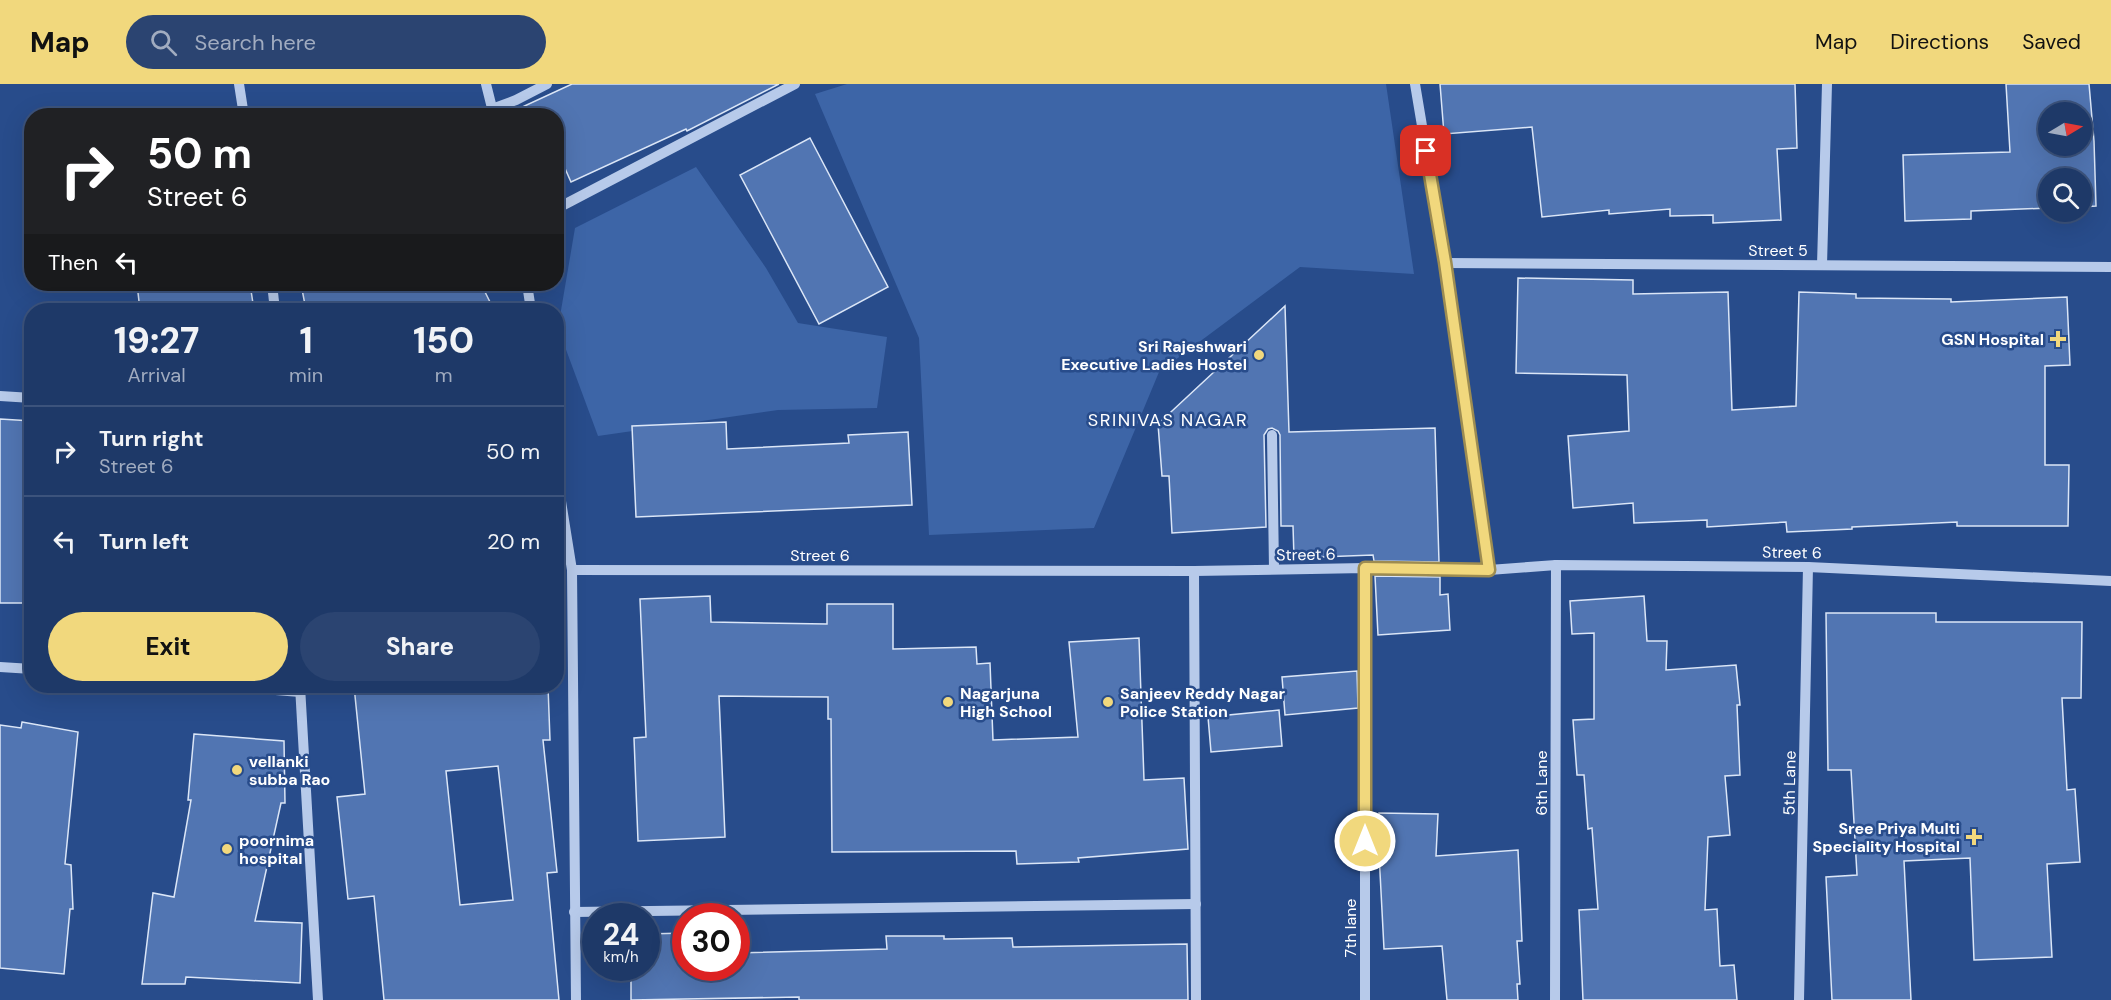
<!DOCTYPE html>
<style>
body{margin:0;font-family:"DM Sans",sans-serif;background:#2b4471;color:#f1f3f6;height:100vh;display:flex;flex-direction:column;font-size:22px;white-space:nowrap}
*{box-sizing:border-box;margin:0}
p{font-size:20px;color:#a1acc0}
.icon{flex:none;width:33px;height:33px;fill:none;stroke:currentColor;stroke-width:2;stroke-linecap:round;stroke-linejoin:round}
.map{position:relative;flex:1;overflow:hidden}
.details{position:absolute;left:24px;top:219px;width:540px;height:390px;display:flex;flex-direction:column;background:#1e3968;border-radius:24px;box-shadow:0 6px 24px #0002,0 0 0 2px #3c537c}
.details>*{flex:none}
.hud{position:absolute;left:24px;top:24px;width:540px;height:183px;border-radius:24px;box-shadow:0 6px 24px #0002,0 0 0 2px #3c537c;background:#202124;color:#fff;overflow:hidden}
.needle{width:39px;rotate:80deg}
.controls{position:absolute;left:2038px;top:18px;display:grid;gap:12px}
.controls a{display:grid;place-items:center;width:54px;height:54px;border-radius:50%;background:#1e3968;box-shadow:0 6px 24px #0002,0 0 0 2px #3c537c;font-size:30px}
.speed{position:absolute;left:582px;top:819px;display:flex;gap:12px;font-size:30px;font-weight:700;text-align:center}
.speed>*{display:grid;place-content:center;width:78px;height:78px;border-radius:50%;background:#1e3968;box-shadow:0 6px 24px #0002,0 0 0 2px #3c537c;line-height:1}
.speed small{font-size:15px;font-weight:400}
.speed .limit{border:9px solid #d22;background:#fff;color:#111}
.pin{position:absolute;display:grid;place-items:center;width:51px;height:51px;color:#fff;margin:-26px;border-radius:12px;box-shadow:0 3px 9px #0006}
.me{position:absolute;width:66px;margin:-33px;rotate:0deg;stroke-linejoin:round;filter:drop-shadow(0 0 4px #0008)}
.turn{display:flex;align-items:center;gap:21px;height:126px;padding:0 24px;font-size:27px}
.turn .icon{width:78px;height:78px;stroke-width:2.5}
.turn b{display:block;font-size:42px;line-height:51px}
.then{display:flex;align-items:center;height:57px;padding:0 24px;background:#0003;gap:12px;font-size:22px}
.eta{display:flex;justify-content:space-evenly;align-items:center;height:102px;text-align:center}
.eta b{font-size:36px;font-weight:800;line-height:42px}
.primary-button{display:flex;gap:12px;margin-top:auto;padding:12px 24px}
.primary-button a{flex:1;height:69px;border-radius:36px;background:#f1d87d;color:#111;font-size:24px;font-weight:800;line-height:69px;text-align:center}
.primary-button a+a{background:#2b4471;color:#f1f3f6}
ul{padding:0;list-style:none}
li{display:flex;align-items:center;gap:18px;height:90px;padding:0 24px;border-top:2px solid #3c537c}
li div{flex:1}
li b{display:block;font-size:22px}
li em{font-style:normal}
header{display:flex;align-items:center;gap:36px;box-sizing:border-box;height:84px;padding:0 30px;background:#f1d87d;color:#111}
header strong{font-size:28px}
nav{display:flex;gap:33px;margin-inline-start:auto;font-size:21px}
.search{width:420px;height:54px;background:#2b4471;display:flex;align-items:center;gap:15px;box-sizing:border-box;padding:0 21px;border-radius:33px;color:#a1acc0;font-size:22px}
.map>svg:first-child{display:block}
.green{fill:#3d65a7}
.building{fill:#5175b2;stroke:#dbe6f7;stroke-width:1.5;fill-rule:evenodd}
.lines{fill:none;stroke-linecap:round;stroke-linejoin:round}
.minor{stroke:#b7caea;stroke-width:10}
.route-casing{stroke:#9d8c51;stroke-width:15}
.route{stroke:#f1d87d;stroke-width:10}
.poi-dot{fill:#f1d87d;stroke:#284c8b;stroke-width:2}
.labels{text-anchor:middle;stroke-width:5;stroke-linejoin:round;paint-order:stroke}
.street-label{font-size:16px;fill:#fff;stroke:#284c8b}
.poi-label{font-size:16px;font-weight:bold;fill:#fff;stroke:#284c8b;text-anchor:start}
.neighbourhood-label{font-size:18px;letter-spacing:1.5px;fill:#fff;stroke:#284c8b}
</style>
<header>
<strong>Map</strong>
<div class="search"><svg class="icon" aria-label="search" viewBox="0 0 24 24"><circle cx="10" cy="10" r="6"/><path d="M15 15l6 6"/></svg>Search here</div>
<nav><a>Map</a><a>Directions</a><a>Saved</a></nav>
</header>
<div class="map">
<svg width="2111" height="916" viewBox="0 0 2111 916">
<rect width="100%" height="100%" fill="#284c8b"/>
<!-- green -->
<g class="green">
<path d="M 847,0 L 1386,0 L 1414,190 L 1300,183 L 1159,288 L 1094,444 L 929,451 L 919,254 L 815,10 Z"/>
<path d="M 696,83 L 766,184 L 798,239 L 887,253 L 877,324 L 778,326 L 598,352 L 558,244 L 575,144 Z"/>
</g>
<!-- building -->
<g class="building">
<path d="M 572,0 L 779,0 L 687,47 L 686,45 L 571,98 L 556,64 L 556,32 L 503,32 Z"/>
<path d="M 1440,0 L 1795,0 L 1797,64 L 1777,65 L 1781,136 L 1713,139 L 1713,131 L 1670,132 L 1670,125 L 1609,130 L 1609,126 L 1542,133 L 1532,43 L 1444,50 Z"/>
<path d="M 2006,0 L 2089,0 L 2094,57 L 2096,122 L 2082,123 L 2082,94 L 2049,94 L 2049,124 L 1971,127 L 1971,135 L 1905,137 L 1903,71 L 2010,68 ZM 2049,28 L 2082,28 L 2082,62 L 2049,62 Z"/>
<path d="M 810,54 L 888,203 L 819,240 L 740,91 Z"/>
<path d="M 1518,194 L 1633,196 L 1633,210 L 1728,208 L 1732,326 L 1796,322 L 1799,208 L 1856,210 L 1856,214 L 1951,215 L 1951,218 L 2067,213 L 2070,281 L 2045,282 L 2045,381 L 2069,381 L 2068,442 L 1957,442 L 1957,438 L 1852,443 L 1852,445 L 1787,448 L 1786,438 L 1707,443 L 1707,436 L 1634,439 L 1633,419 L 1573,424 L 1568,352 L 1629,347 L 1627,291 L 1516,289 Z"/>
<path d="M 137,200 L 250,200 L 254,226 L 140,226 Z"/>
<path d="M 301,200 L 481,200 L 494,226 L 306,226 Z"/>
<path d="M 1285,222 L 1289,348 L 1435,344 L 1439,478 L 1374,477 L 1373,471 L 1294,474 L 1293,442 L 1281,442 L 1280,351 L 1278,347 L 1272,344 L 1268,345 L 1264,351 L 1266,443 L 1172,449 L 1169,392 L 1162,392 L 1158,340 Z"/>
<path d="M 0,335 L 32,337 L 32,519 L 0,519 Z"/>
<path d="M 726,338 L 727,365 L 849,359 L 848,351 L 908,348 L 912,421 L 636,433 L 632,342 Z"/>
<path d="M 1375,492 L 1440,493 L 1440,511 L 1448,510 L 1450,546 L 1378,551 Z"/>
<path d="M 710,512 L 711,538 L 827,540 L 827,520 L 893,520 L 893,565 L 976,563 L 977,580 L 990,579 L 993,656 L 1078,653 L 1069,558 L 1139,554 L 1144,696 L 1184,694 L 1188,765 L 1078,774 L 1079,778 L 1017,780 L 1016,767 L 832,768 L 831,635 L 828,635 L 828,613 L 719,612 L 725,753 L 638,757 L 634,654 L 646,653 L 640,515 Z"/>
<path d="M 1644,512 L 1647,557 L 1667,557 L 1666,586 L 1736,581 L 1740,621 L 1737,621 L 1740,691 L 1725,692 L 1730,751 L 1708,753 L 1705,826 L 1717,825 L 1720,882 L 1734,881 L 1737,916 L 1583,916 L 1579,826 L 1598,825 L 1592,744 L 1588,745 L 1584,691 L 1577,691 L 1573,636 L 1594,635 L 1594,549 L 1572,550 L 1570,517 Z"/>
<path d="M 1826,529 L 1936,529 L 1936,538 L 2082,538 L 2081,614 L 2062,614 L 2067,706 L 2075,705 L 2080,778 L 2047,780 L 2052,873 L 1974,876 L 1970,774 L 1904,777 L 1911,916 L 1832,916 L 1826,793 L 1857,791 L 1851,686 L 1828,686 Z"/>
<path d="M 1357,587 L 1358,624 L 1285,631 L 1282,593 Z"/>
<path d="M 354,602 L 548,602 L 550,656 L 543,656 L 557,788 L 547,789 L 559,916 L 384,916 L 374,812 L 348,815 L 337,713 L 365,710 ZM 498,682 L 513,816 L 460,821 L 446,687 Z"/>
<path d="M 1279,626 L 1282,662 L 1211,668 L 1208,633 Z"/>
<path d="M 22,638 L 78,648 L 65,780 L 71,781 L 73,825 L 70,825 L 64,890 L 0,884 L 0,641 L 21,644 Z"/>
<path d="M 194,650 L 284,657 L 285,719 L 281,719 L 255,837 L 302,839 L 300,899 L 186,893 L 185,900 L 142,900 L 153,809 L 174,813 L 191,716 L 188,716 Z"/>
<path d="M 1379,729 L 1438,730 L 1436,772 L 1518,766 L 1522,857 L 1517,857 L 1520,900 L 1517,900 L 1518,916 L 1447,916 L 1442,862 L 1384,865 L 1378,750 Z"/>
<path d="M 686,849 L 686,884 L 738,884 L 737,869 L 887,865 L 886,852 L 944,852 L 944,855 L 1012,854 L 1013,863 L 1187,860 L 1188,916 L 799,916 L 799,913 L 631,916 L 631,884 L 646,884 L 646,850 Z"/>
</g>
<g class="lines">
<!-- minor -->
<g class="minor">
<path d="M 239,0 L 244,32"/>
<path d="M 486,0 L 494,32"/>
<path d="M 1415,0 L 1445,179 L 1489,486"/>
<path d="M 492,25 L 516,16 L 547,0"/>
<path d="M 556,125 L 795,0"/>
<path d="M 1445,179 L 2111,183"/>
<path d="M 1822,181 L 1827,0"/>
<path d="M 272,200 L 275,226"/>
<path d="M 527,200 L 531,226"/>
<path d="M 0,312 L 32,314"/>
<path d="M 1272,351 L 1274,485"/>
<path d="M 556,386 L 572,486 L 576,916"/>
<path d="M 1365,484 L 1365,916"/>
<path d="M 572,486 L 1194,487 L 1365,484 L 1489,486 L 1556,481 L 1808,483 L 2111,497"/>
<path d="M 1194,487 L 1196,916"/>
<path d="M 0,583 L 32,585"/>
<path d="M 227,602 L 300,608"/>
<path d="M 300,602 L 318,916"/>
<path d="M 574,828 L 1196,820"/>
<path d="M 1555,916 L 1556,481"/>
<path d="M 1799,916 L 1808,483"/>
</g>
</g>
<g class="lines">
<!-- route casing -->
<g class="route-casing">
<path id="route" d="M 1365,757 L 1365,484 L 1489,486 L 1445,178 L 1426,67"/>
</g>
<!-- route -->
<use href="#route" class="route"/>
</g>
<!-- markers -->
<g class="poi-dot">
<path d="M2055 246h6v6h6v6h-6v6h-6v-6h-6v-6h6z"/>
<circle cx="1259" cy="271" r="6"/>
<circle cx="948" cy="618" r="6"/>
<circle cx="1108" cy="618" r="6"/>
<circle cx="237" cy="686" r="6"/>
<path d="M1971 744h6v6h6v6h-6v6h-6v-6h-6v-6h6z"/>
<circle cx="227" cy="765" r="6"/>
</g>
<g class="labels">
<!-- street labels -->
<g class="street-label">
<text x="1778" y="172">Street 5</text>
<text transform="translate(1792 468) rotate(1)" y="6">Street 6</text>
<text transform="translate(1306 470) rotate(-1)" y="6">Street 6</text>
<text x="820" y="477">Street 6</text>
<text transform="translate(1541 699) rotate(-90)" y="6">6th Lane</text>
<text transform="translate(1789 699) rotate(-89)" y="6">5th Lane</text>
<text transform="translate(1350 844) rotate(-90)" y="6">7th lane</text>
</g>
<!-- poi labels -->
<g class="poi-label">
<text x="2044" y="261" text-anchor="end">GSN Hospital</text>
<text x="1247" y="268" text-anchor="end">Sri Rajeshwari<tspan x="1247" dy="18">Executive Ladies Hostel</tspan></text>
<text x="960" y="615">Nagarjuna<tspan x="960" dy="18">High School</tspan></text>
<text x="1120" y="615">Sanjeev Reddy Nagar<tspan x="1120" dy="18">Police Station</tspan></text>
<text x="249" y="683">vellanki<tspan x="249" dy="18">subba Rao</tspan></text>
<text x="1960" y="750" text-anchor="end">Sree Priya Multi<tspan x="1960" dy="18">Speciality Hospital</tspan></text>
<text x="239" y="762">poornima<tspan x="239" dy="18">hospital</tspan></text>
</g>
<!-- neighbourhood labels -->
<g class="neighbourhood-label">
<text x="1168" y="342">SRINIVAS NAGAR</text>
</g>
</g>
</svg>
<div class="controls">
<a><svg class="needle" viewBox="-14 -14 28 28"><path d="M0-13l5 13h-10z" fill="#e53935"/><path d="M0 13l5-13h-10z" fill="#a1acc0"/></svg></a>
<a><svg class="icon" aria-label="search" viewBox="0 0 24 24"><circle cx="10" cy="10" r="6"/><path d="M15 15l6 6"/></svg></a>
</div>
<div class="speed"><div>24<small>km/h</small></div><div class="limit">30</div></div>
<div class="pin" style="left:1426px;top:67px;background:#d93025"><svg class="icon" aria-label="arrive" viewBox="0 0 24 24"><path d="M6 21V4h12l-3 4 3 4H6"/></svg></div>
<svg class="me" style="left:1365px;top:757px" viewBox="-20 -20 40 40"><circle r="17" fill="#f1d87d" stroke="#fff" stroke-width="3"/><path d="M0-11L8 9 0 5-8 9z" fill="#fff"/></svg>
<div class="hud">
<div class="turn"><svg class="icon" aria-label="right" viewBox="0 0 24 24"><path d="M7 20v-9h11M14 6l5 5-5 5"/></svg><div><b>50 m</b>Street 6</div></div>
<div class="then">Then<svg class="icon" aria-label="left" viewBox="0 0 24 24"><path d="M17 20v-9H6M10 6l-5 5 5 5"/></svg></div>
</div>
<section class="details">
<div class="eta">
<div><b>19:27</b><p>Arrival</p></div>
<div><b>1</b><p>min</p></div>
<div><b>150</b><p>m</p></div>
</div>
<ul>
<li><svg class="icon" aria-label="right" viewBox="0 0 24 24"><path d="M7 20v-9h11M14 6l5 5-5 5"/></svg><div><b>Turn right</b><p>Street 6</p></div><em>50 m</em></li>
<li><svg class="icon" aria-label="left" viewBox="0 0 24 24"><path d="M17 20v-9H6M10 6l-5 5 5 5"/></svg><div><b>Turn left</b></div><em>20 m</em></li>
</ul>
<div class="primary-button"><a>Exit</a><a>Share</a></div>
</section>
</div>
